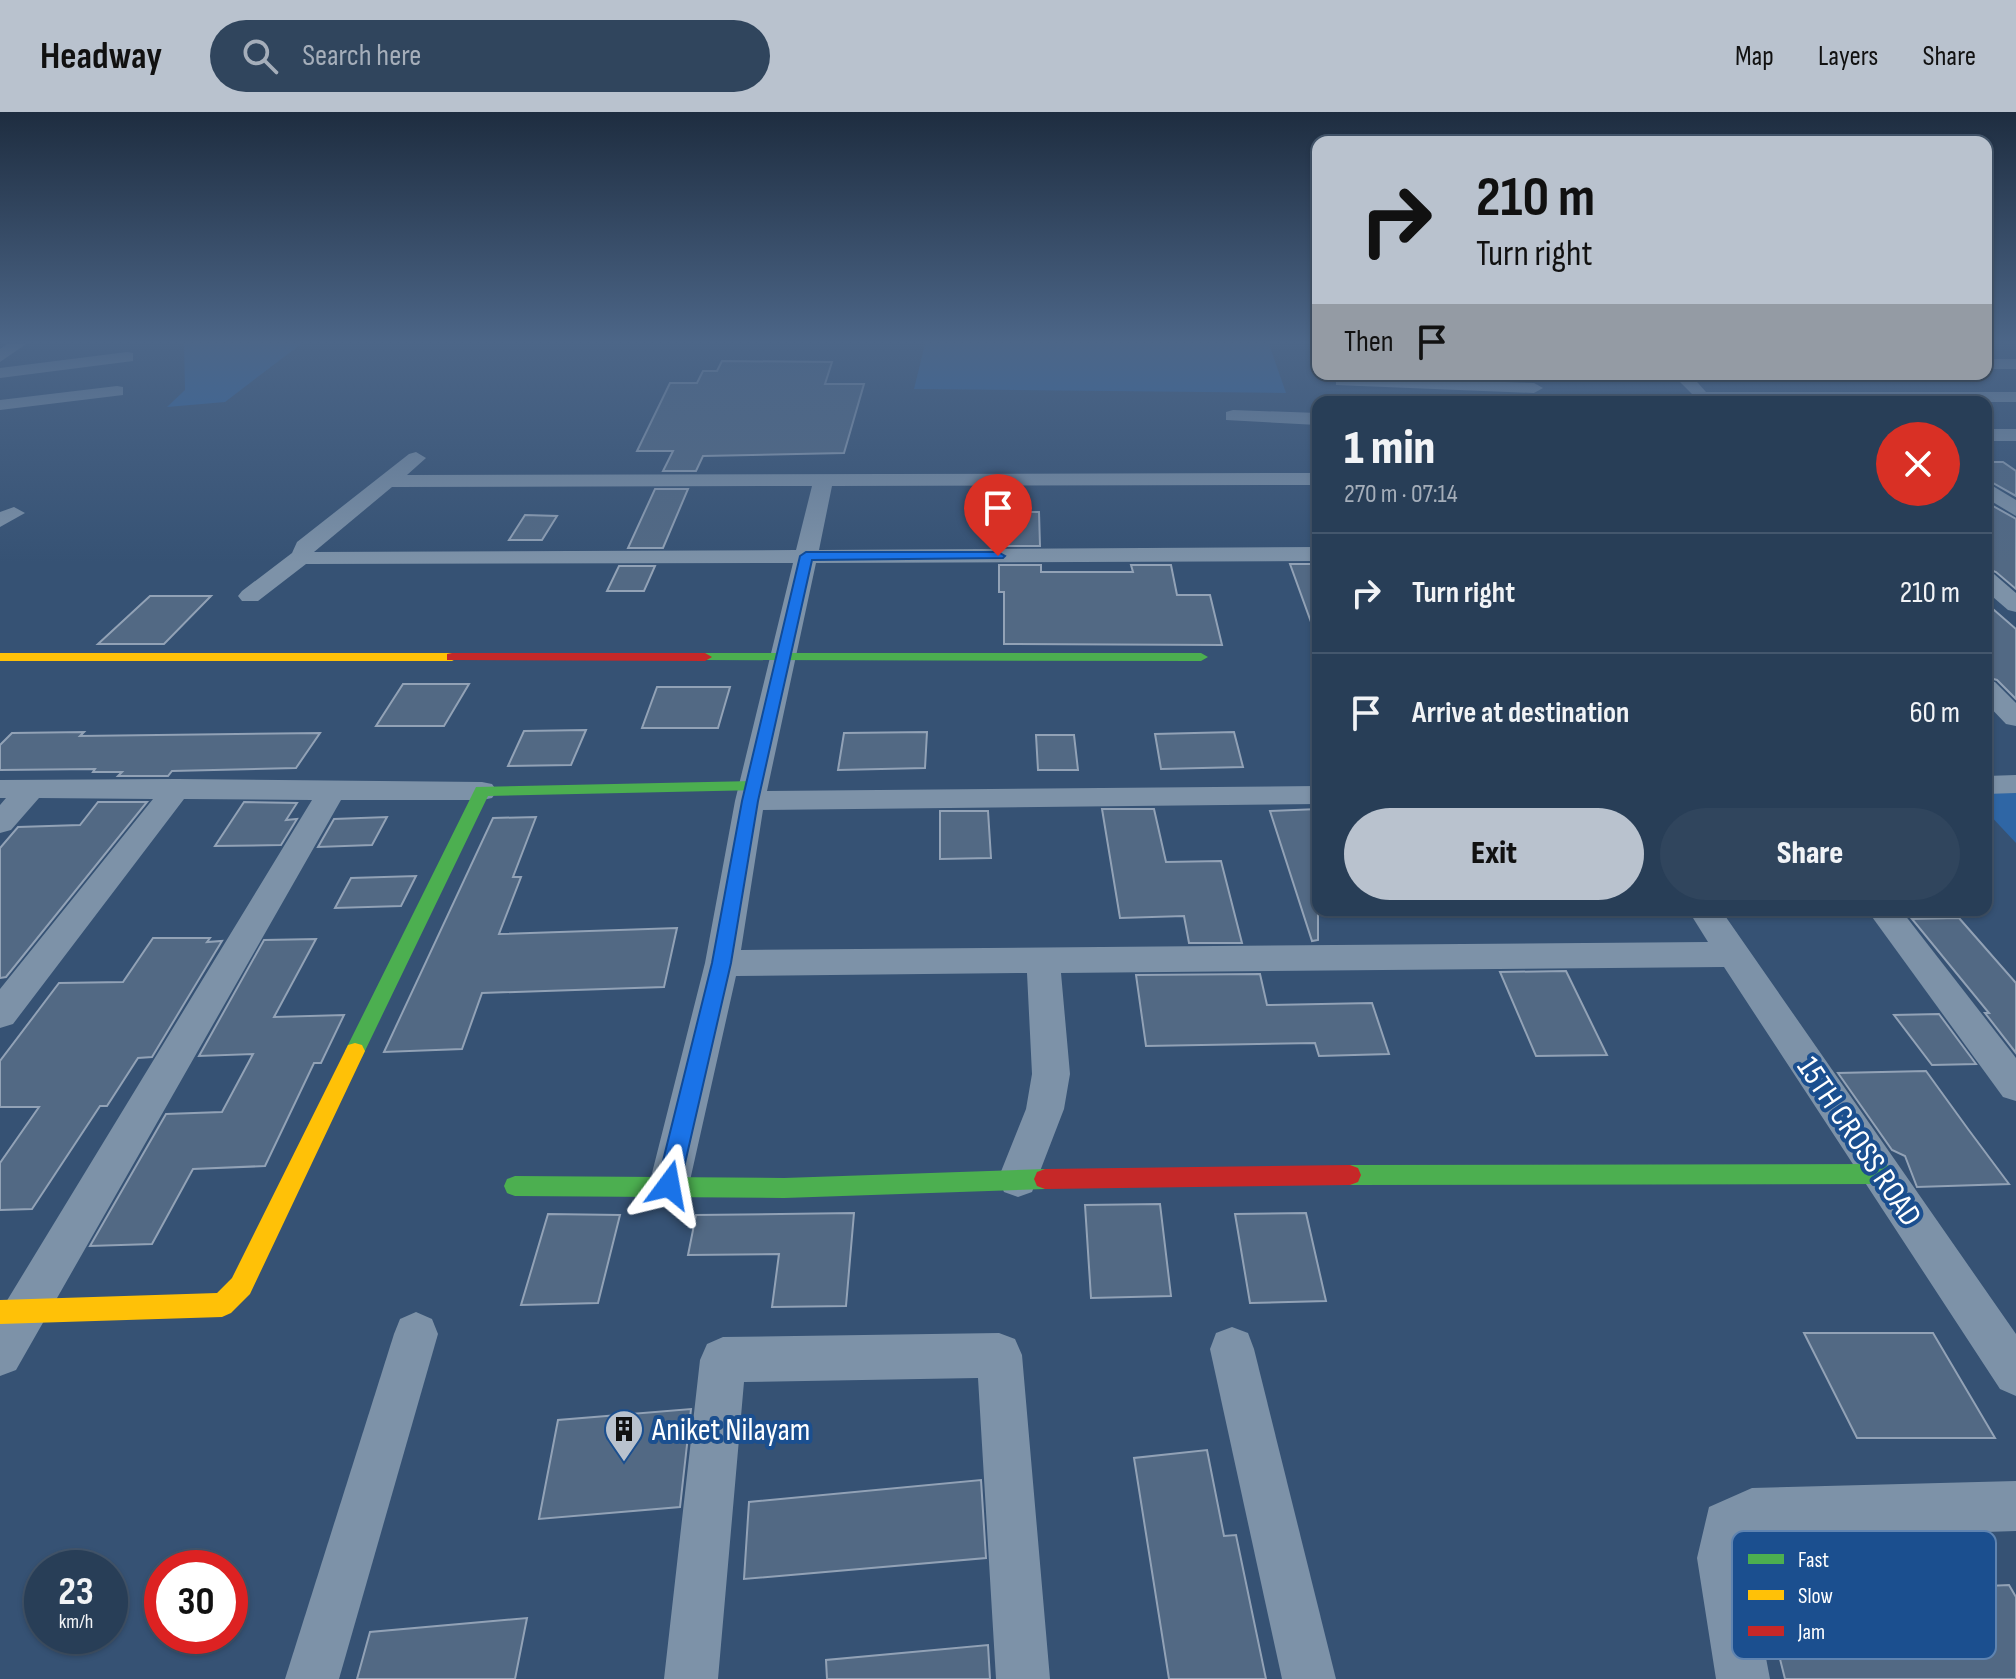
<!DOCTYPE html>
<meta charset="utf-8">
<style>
body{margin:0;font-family:"Sofia Sans Condensed",sans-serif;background:#30455d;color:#f1f3f6;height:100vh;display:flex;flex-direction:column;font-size:30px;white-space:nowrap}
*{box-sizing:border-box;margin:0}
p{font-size:26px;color:#a5aeba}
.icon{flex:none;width:44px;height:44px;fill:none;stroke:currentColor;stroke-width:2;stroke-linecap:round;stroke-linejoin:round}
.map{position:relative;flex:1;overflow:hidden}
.details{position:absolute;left:1312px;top:284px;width:680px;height:520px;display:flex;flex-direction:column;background:#283e57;border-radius:16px;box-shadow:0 2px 6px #0004,0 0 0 2px #44576d}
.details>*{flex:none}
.top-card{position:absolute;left:1312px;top:24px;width:680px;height:244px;border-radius:16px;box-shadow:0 2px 6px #0004,0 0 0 2px #44576d;background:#b9c2ce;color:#111;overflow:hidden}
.speed{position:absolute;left:24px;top:1438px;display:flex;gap:16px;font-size:40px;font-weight:700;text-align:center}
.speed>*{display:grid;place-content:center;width:104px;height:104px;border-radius:50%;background:#283e57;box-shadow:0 2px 6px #0004,0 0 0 2px #44576d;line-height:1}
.speed small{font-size:20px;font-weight:400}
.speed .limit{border:12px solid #d22;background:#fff;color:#111}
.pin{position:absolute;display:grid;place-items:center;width:68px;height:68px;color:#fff;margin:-82px -34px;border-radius:50% 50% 50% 0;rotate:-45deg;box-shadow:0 0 8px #0007}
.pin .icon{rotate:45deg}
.me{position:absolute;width:88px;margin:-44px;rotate:13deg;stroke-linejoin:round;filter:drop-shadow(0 0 6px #0008)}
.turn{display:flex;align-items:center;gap:28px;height:168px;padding:0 32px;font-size:36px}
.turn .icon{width:104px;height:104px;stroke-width:2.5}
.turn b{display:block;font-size:56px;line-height:68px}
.then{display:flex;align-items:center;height:76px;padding:0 32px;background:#0003;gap:16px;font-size:30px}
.round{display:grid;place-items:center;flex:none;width:84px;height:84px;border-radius:42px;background:#30455d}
.summary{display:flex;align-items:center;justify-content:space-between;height:136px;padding:0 32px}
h1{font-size:48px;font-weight:800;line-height:60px}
.cta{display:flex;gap:16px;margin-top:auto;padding:16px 32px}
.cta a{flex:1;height:92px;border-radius:48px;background:#b9c2ce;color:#111;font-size:32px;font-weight:800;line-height:92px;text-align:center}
.cta a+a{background:#30455d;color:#f1f3f6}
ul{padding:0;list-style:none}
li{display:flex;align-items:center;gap:24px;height:120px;padding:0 32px;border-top:2px solid #44576d}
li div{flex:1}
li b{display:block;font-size:30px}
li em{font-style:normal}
header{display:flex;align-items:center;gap:48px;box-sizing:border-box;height:112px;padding:0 40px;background:#b9c2ce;color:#111}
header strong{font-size:38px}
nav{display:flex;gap:44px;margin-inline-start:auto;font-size:28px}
.search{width:560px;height:72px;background:#30455d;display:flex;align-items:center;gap:20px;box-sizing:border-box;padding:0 28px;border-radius:44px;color:#a5aeba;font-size:30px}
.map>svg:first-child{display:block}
.green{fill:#2f66a5}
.building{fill:#526984;stroke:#92a2b6;stroke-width:2}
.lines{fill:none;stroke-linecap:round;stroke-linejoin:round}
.street{fill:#7d92a8;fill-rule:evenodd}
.fast{fill:#4caf50;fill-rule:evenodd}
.slow{fill:#ffc107;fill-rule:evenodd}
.jam{fill:#c62828;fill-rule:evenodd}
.route{fill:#1a73e8;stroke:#114b97;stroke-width:2}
.labels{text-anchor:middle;stroke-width:8;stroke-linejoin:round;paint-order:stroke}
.near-street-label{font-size:32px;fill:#fff;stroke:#1b4f8f}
.near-poi-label{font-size:32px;fill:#fff;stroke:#1b4f8f;text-anchor:start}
.key{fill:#1b4f8f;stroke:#5f84b1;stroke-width:2}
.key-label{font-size:22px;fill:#fff}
</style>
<header>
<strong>Headway</strong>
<div class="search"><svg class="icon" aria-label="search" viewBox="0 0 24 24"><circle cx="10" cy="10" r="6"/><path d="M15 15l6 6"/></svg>Search here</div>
<nav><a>Map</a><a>Layers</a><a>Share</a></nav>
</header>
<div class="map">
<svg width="2016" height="1567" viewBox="0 0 2016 1567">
<rect width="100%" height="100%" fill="#365274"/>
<!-- green -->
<g class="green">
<path d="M 184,232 L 301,232 L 225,290 L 167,295 L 185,278 Z"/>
<path d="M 925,232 L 1269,232 L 1286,281 L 914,277 Z"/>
<path d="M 2016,680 L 2016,731 L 1986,699 L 1986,681 Z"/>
</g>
<!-- building -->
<g class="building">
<path d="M 722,249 L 832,250 L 825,272 L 864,272 L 844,341 L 703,344 L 696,359 L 663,359 L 673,339 L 637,339 L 670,271 L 697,271 L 703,259 L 717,259 Z"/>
<path d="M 1986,350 L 2003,350 L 2016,359 L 2016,384 L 1986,367 Z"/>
<path d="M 655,377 L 688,377 L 663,436 L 628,436 Z"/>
<path d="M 1986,390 L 2016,407 L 2016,477 L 1996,460 L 1986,456 Z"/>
<path d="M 1002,400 L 1039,400 L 1040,434 L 1001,434 Z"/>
<path d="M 525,403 L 557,404 L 542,428 L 509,428 Z"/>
<path d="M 1290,452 L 1318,452 L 1318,520 L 1315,521 Z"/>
<path d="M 999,453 L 1041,453 L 1041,460 L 1133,460 L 1131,453 L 1171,453 L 1177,483 L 1210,483 L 1222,533 L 1004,532 L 1004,480 L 999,480 Z"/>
<path d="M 619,454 L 655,454 L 644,479 L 607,479 Z"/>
<path d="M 150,484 L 211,484 L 164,532 L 98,532 Z"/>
<path d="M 1986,491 L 2016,517 L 2016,587 L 1997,568 L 1986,565 Z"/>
<path d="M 403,572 L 469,572 L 444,614 L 376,614 Z"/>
<path d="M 657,575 L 730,575 L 718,616 L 642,616 Z"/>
<path d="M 586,618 L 571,653 L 508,654 L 524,619 Z"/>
<path d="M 84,620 L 80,624 L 320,621 L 296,656 L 172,659 L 168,664 L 118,664 L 122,660 L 93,660 L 95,657 L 0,658 L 0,633 L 12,621 Z"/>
<path d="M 927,620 L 925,656 L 838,658 L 844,621 Z"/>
<path d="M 1234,620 L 1243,655 L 1161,657 L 1155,622 Z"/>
<path d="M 1036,623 L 1074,623 L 1078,658 L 1038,658 Z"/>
<path d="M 98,690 L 147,690 L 6,865 L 0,866 L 0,736 L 18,715 L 80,713 Z"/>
<path d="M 244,690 L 297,691 L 286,708 L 297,707 L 281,733 L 215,734 Z"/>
<path d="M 1102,697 L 1154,697 L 1166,750 L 1221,749 L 1242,831 L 1189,831 L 1184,804 L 1120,806 Z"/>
<path d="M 1318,697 L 1318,828 L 1312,829 L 1270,699 Z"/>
<path d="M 940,699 L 988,699 L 991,746 L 940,747 Z"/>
<path d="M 387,705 L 372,733 L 318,735 L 334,707 Z"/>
<path d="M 536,705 L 513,765 L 521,765 L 499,822 L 677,816 L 664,875 L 482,881 L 462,937 L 384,940 L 493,706 Z"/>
<path d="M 416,764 L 401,794 L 335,796 L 351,766 Z"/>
<path d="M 1959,806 L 2016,871 L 2016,941 L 1985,901 L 1989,901 L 1912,807 Z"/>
<path d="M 153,826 L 210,826 L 207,830 L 222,829 L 152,945 L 138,946 L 107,994 L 100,994 L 32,1097 L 0,1098 L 0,1051 L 39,995 L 0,995 L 0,949 L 59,871 L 123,870 Z"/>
<path d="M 316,827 L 274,905 L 344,903 L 321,951 L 314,951 L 265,1054 L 193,1057 L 152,1132 L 90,1134 L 166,1002 L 222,1000 L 253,942 L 199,944 L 264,828 Z"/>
<path d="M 1566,859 L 1607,943 L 1536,944 L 1500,860 Z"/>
<path d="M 1260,862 L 1267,893 L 1372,891 L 1389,942 L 1319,944 L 1315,931 L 1146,934 L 1136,863 Z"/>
<path d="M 1939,902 L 1976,952 L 1932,953 L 1894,903 Z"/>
<path d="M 1926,959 L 1968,1017 L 2009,1072 L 1917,1075 L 1905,1044 L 1892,1038 L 1838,961 Z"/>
<path d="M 1160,1092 L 1171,1184 L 1091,1186 L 1085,1093 Z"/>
<path d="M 854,1101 L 846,1194 L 772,1195 L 779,1142 L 688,1143 L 696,1103 Z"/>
<path d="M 1306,1101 L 1326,1189 L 1250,1191 L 1235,1102 Z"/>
<path d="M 548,1102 L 620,1103 L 598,1191 L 521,1193 Z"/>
<path d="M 1804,1221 L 1933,1221 L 1995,1326 L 1857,1326 Z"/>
<path d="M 691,1297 L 680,1395 L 539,1407 L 558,1308 Z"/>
<path d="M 1207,1338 L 1224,1424 L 1236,1423 L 1266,1567 L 1169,1567 L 1134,1346 Z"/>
<path d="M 981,1368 L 986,1446 L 744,1467 L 749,1390 Z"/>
<path d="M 2009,1473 L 2016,1485 L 2016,1567 L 1785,1567 L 1767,1495 L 1898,1520 L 1877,1479 Z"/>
<path d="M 527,1506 L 515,1567 L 357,1567 L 370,1520 Z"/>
<path d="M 988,1533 L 990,1567 L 827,1567 L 826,1548 Z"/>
</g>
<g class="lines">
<!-- street -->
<g class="street">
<path d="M 7,232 L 26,232 L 0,250 L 0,237 Z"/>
<path d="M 127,240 L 133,241 L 133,249 L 0,266 L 0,256 Z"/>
<rect x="1986" y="247" width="30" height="10"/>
<path d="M 1672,262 L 1690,262 L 1706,280 L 2016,280 L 2016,290 L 1700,290 Z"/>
<path d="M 1342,264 L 1534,271 L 1543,276 L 1534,281 L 1336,273 L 1336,265 Z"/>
<path d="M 117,274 L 123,275 L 123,283 L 0,298 L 0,288 Z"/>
<path d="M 1233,298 L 1318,301 L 1318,313 L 1226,308 L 1226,300 Z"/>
<rect x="1986" y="317" width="30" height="12"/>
<path d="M 416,340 L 426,346 L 407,363 L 1318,361 L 1318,373 L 832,374 L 819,438 L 1318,435 L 1318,449 L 816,451 L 767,679 L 1318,674 L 1318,692 L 763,698 L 741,838 L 1708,830 L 1688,798 L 1721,798 L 2016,1222 L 2016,1284 L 2000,1277 L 1724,855 L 1061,861 L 1070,962 L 1064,997 L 1032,1080 L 1018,1085 L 1004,1080 L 998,1067 L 1026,997 L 1032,962 L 1027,861 L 736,864 L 689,1073 L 683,1086 L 669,1091 L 655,1086 L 649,1073 L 705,851 L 735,689 L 793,451 L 306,452 L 258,489 L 242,489 L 238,484 L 242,479 L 292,441 L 297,430 L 409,342 ZM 812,374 L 796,438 L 314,440 L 392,375 Z"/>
<path d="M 1986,370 L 2016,388 L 2016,404 L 1986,386 Z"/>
<path d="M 14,395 L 25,401 L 0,415 L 0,400 Z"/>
<path d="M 1986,460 L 1994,462 L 2016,481 L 2016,500 L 2008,498 L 1986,479 Z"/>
<path d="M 1986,568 L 1995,570 L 2016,591 L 2016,614 L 2006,612 L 1986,591 Z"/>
<path d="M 2016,663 L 2016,681 L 1986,682 L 1986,664 Z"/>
<path d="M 177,667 L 482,670 L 492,672 L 497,679 L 492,686 L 482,688 L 341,688 L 16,1258 L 0,1264 L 0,1200 L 312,688 L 184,687 L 13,912 L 0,916 L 0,877 L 153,687 L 39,686 L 11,718 L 0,721 L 0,693 L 6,686 L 0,686 L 0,668 Z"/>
<path d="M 1867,798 L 1901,798 L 2016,946 L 2016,989 L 2003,985 Z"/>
<path d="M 416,1200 L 432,1207 L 438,1222 L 339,1567 L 285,1567 L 394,1222 L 400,1207 Z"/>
<path d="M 1232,1215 L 1248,1221 L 1254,1237 L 1336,1567 L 1282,1567 L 1210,1237 L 1216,1221 Z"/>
<path d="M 999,1221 L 1015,1227 L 1022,1243 L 1050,1567 L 996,1567 L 978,1266 L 744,1270 L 718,1567 L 664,1567 L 700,1248 L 707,1232 L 723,1225 Z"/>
<path d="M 2016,1369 L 2016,1419 L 1750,1428 L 1747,1446 L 1770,1567 L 1716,1567 L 1697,1446 L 1709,1395 L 1752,1376 Z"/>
</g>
<!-- fast -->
<g class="fast">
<path d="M 705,541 L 1201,541 L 1208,545 L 1201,549 L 700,548 L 700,542 Z"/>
<path d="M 754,669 L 760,670 L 762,674 L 760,678 L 488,684 L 362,945 L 355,947 L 348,945 L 345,939 L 476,675 Z"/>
<path d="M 1883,1052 L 1891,1055 L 1894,1062 L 1891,1069 L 1883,1072 L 1350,1073 L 1342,1070 L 1339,1063 L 1342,1056 L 1350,1053 Z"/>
<path d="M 1045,1057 L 1053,1060 L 1056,1067 L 1053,1074 L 1045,1077 L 784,1086 L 515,1084 L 507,1081 L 504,1074 L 507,1067 L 515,1064 L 784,1066 Z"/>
</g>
<!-- slow -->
<g class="slow">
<path d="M 0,541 L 452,541 L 459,545 L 452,549 L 0,549 Z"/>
<path d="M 355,931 L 362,933 L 365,939 L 250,1182 L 231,1201 L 222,1205 L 0,1212 L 0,1188 L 217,1181 L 232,1166 L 348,933 Z"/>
</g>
<!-- jam -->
<g class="jam">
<path d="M 452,541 L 705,541 L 712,545 L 705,549 L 447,548 L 447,542 Z"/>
<path d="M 1350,1053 L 1358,1056 L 1361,1063 L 1358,1070 L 1350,1073 L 1045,1077 L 1037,1074 L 1034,1067 L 1037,1060 L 1045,1057 Z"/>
</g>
</g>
<!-- sky -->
<linearGradient id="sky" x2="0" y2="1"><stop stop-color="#1e2d40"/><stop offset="0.51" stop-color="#4c6688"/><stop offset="1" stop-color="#4c6688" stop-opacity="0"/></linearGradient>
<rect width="2016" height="451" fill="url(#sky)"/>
<!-- route -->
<path class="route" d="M 998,440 L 1005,444 L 1003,446 L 812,448 L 758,689 L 731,851 L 680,1073 L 677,1081 L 669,1084 L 661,1081 L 657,1073 L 712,851 L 742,689 L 800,444 L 806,440 Z"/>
<!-- icons -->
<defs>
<g id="building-pin" transform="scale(2)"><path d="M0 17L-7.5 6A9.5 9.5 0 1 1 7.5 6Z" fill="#b9c2ce" stroke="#1b4f8f"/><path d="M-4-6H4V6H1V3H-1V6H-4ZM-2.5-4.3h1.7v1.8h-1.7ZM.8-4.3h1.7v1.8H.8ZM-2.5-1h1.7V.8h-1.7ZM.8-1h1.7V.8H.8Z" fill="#111"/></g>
</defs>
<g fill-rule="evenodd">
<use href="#building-pin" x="624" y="1317"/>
</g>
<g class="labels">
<!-- near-street labels -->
<g class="near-street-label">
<text transform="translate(1860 1029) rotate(56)" y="11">15TH CROSS ROAD</text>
</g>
<!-- near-poi labels -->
<g class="near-poi-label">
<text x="652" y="1328">Aniket Nilayam</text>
</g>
</g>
<!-- legend -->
<rect x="1732" y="1419" width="264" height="128" rx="12" class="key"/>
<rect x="1748" y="1442" width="36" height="10" fill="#4caf50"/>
<rect x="1748" y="1478" width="36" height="10" fill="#ffc107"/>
<rect x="1748" y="1514" width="36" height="10" fill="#c62828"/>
<g class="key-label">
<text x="1798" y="1455">Fast</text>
<text x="1798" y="1491">Slow</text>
<text x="1798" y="1527">Jam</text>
</g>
</svg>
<div class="speed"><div>23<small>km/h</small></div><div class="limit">30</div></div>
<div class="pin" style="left:998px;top:444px;background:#d93025"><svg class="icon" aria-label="arrive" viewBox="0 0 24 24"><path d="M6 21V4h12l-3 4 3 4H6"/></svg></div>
<svg class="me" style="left:669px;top:1073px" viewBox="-20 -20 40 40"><path d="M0-17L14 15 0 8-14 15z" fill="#1a73e8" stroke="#fff" stroke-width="4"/></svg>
<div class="top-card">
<div class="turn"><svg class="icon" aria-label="right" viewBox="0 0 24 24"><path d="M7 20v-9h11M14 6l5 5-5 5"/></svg><div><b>210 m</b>Turn right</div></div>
<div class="then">Then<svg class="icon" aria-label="arrive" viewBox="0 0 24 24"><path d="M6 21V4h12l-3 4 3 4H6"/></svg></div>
</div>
<section class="details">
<div class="summary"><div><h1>1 min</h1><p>270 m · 07:14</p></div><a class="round" style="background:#d93025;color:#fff"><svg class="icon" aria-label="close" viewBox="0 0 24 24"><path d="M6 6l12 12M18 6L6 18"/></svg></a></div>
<ul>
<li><svg class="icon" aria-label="right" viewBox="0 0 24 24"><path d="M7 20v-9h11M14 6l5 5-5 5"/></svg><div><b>Turn right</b></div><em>210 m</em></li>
<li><svg class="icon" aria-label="arrive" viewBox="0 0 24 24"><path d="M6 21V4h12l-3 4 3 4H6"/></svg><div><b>Arrive at destination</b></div><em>60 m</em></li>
</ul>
<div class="cta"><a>Exit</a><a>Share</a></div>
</section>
</div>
